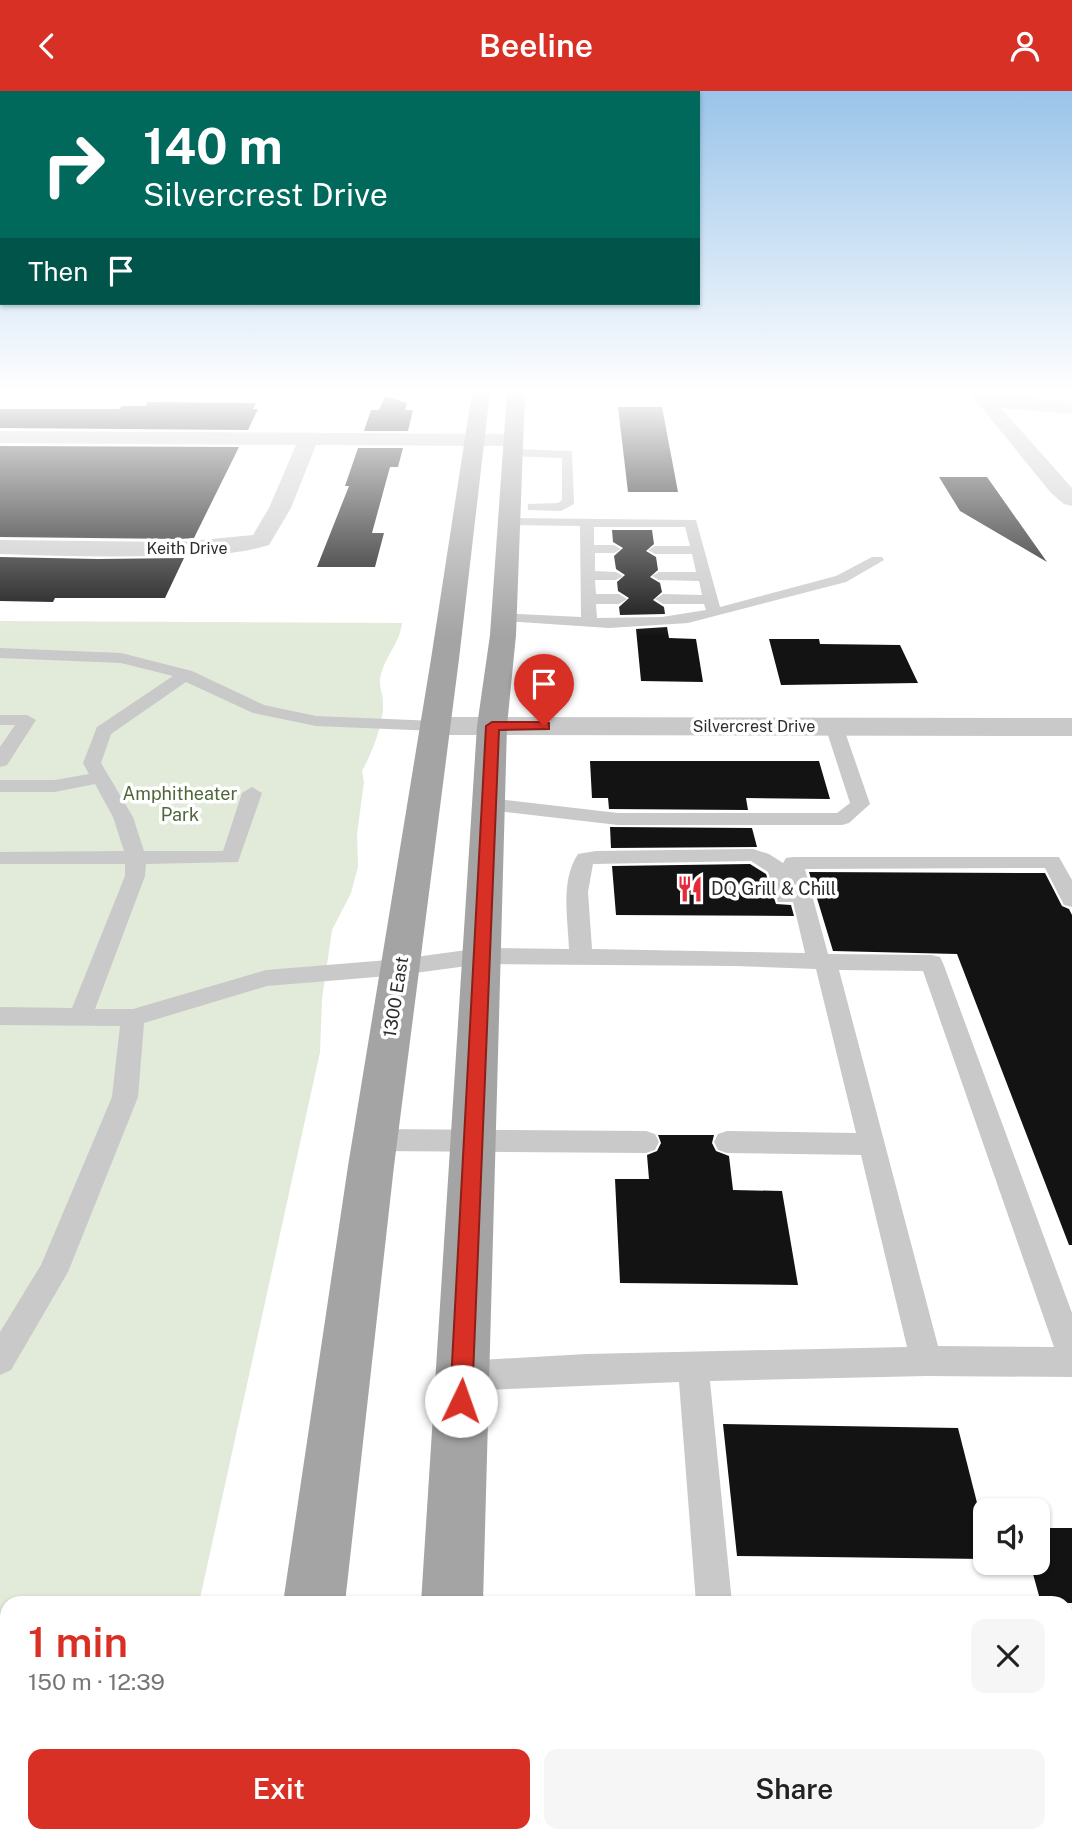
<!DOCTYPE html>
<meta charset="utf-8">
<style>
body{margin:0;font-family:"Public Sans",sans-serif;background:#f6f6f6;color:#222;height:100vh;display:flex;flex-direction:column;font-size:26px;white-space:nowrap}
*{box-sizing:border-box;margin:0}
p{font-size:23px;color:#767676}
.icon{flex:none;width:38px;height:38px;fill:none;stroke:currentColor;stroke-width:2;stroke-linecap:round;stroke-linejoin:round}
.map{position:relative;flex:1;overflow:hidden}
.details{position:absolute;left:0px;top:1505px;width:1073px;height:247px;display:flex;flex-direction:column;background:#fff;border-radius:21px 21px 0 0;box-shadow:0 2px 5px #0004}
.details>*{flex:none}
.banner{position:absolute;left:0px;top:0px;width:700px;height:214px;box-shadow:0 2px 5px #0004;background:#00695c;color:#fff;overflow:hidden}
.fabs{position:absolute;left:973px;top:1407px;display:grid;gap:14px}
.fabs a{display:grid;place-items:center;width:77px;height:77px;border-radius:14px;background:#fff;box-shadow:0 2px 5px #0004;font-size:35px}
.pin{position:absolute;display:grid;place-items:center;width:60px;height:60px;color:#fff;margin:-72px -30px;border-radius:50% 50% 50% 0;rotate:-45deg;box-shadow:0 0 7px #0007}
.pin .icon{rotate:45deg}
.me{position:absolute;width:77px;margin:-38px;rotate:3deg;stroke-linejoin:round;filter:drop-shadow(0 0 5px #0008)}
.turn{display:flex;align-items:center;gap:24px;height:147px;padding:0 28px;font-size:32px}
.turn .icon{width:91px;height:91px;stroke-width:2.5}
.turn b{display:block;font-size:49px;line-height:60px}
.then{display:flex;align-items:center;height:66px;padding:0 28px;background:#0003;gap:14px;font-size:26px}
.round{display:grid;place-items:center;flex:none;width:74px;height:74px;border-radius:14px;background:#f6f6f6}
.overview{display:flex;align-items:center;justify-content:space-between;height:119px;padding:0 28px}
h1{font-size:42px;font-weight:600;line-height:52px;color:#d93025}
.cta{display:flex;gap:14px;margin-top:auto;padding:14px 28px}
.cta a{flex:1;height:80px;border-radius:14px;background:#d93025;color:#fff;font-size:28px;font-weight:600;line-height:80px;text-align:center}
.cta a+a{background:#f6f6f6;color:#222}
header{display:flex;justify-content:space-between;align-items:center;height:91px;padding:0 28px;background:#d93025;color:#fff;font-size:32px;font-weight:600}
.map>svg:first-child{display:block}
.green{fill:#e2ead9}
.building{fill:#131313}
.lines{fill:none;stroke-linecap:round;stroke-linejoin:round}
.service{fill:#c9c9c9;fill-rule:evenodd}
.minor{fill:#c9c9c9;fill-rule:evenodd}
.primary{fill:#a4a4a4;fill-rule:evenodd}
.route{fill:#d93025;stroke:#8d1f18;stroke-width:2}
.labels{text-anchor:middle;stroke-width:7;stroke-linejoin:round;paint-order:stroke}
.far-street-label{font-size:16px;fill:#2c2c2c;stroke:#fff}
.park-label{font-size:18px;fill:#4f673a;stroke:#fff}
.poi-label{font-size:18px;fill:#2c2c2c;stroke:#fff;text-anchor:start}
.street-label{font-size:18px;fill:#2c2c2c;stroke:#fff}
</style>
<header><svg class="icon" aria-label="back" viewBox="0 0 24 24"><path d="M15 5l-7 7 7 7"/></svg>Beeline<svg class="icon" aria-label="person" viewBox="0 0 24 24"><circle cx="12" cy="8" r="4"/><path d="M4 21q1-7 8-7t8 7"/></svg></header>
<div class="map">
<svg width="1072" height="1751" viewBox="0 0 1072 1751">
<rect width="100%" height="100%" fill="#fff"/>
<!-- green -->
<path class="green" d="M 0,530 L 402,532 C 399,552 390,559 383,577 C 376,595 383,598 383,613 C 384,632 371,664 362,680 L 364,691 L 357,743 L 358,776 L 351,802 L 332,839 L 322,908 L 320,961 L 199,1512 L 7,1512 L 7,1745 L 148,1745 L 147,1751 L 0,1751 Z"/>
<!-- building -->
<g class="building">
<path d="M 385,305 L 407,312 L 405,319 L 413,319 L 408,340 L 364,340 L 371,319 L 379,319 Z"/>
<path d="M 148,311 L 256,312 L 253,318 L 258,318 L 248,339 L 0,337 L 0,318 L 119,318 L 122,315 L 145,315 Z"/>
<path d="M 618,316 L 662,316 L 678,401 L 628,401 Z"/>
<path d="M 0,355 L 239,356 L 194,447 L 180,448 L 0,446 Z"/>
<path d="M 358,357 L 403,357 L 398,376 L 390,376 L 372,442 L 384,442 L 375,476 L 317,476 L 349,395 L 345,395 Z"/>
<path d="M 939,386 L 987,386 L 1047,471 L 960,420 Z"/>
<path d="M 612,439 L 652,439 L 654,453 L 646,460 L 656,466 L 658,479 L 650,486 L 660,492 L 662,501 L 653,509 L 664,516 L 665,523 L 620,524 L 619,516 L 629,507 L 618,500 L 617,491 L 625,484 L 616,478 L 614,465 L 623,457 L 613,451 Z"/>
<path d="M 0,466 L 98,468 L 184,467 L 165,507 L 55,507 L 53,511 L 0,510 Z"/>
<path d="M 667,536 L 669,547 L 696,548 L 703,591 L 641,590 L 636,538 Z"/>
<path d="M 769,548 L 819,548 L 820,553 L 900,554 L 918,592 L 781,594 Z"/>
<path d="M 590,670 L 819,670 L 830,708 L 746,707 L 748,719 L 609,718 L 608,707 L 592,707 Z"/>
<path d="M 610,736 L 752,737 L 757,756 L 611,757 Z"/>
<path d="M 750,773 L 766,783 L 776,813 L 791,814 L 794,825 L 616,824 L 612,775 Z"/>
<path d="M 809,781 L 1045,782 L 1062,815 L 1069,818 L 1072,824 L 1072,1154 L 1069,1154 L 957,863 L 833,860 Z"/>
<path d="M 658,1044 L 714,1044 L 712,1052 L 716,1060 L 729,1065 L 733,1099 L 782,1100 L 798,1194 L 620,1192 L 615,1088 L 649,1088 L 647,1064 L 657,1060 L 661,1052 Z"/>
<path d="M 723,1333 L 958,1337 L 985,1443 L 985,1468 L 737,1465 Z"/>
<path d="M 1038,1437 L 1072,1437 L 1072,1512 L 1041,1512 L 1030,1472 L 1038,1472 Z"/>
</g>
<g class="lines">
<!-- service -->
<g class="service">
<path d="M 512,358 L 572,360 L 574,413 L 561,420 L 528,419 L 528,413 L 558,412 L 562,409 L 562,367 L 508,365 L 508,359 Z"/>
<path d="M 508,427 L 696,429 L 720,516 L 836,485 L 872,466 L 882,466 L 884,469 L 846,491 L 688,532 L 609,537 L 504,530 L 496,525 L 499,522 L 581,526 L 580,435 L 503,434 L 503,428 ZM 594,436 L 685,436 L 690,455 L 655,455 L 648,459 L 655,463 L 692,463 L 696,481 L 659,481 L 652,485 L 659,489 L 699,490 L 702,504 L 663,503 L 655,508 L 663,513 L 704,513 L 706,519 L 662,526 L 597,527 L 596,513 L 619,513 L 627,508 L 619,503 L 596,503 L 595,489 L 616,489 L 623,485 L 616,481 L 595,480 L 595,462 L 614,462 L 621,458 L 614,454 L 594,454 Z"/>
<path d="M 0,557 L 121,562 L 192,580 L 264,614 L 316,625 L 436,630 L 445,635 L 436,640 L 316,635 L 253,622 L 186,591 L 111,643 L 101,672 L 133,726 L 144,760 L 223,760 L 242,702 L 252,696 L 262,702 L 238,771 L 146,773 L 145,785 L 95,918 L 133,918 L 266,879 L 400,868 L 482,857 L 569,858 C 568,828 560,790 578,763 L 596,760 L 753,758 L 769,763 L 783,772 L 786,767 L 793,766 L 1059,766 L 1072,789 L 1072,816 L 1064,814 L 1045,777 L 805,778 L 828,863 L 932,864 L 940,866 L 943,872 L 1072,1222 L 1072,1286 L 926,1285 L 710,1290 L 732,1512 L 696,1512 L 679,1291 L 462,1300 L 451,1296 L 446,1285 L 451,1274 L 462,1270 L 586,1263 L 907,1256 L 861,1064 L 727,1062 L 718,1059 L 714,1051 L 718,1043 L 727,1040 L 856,1042 L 816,878 L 735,875 L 482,873 L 400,884 L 267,895 L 144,932 L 138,1006 L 68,1181 L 11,1279 L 0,1284 L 0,1241 L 41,1174 L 112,1006 L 120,935 L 0,934 L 0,916 L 72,917 L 125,785 L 125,773 L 0,773 L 0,761 L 124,760 L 113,726 L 95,693 L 55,701 L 0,701 L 0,689 L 55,689 L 89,683 L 83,672 L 97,636 L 173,585 L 121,572 L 0,567 ZM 751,770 L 768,781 L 778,811 L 793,811 L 805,862 L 592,858 L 588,801 L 593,773 ZM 839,879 L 923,880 L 1054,1256 L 938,1255 Z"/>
<path d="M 0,624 L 27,624 L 36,629 L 7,674 L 0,676 L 0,656 L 15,634 L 0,634 Z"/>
<path d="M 834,630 L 843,635 L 870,713 L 849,732 L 842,734 L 618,734 L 489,719 L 479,713 L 489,707 L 618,722 L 837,722 L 850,712 L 825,635 Z"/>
<path d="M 375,1038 L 646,1040 L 655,1043 L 659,1051 L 655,1059 L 646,1062 L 375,1060 L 366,1057 L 362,1049 L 366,1041 Z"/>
<path d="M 1066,1598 L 1072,1600 L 1072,1644 L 1066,1642 Z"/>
</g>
<!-- minor -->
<g class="minor">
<path d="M 969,301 L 1072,311 L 1072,323 L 1001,317 L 1072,397 L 1072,415 L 1064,413 L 1051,402 Z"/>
<path d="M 0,340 L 513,343 L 520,345 L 523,349 L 520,353 L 513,355 L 316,354 L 291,417 L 269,454 C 233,465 195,465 157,465 C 105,466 52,465 0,463 L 0,449 L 180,451 L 253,444 L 269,417 L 296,354 L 0,352 Z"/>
<path d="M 436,626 L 1072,627 L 1072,645 L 436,644 L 425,641 L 421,635 L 425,629 Z"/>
</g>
<!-- primary -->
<g class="primary">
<path d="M 472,301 L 490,301 L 459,568 L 394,1075 L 345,1512 L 283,1512 L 348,1075 L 431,568 Z"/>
<path d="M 507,301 L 525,301 L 516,544 L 507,635 L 483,1512 L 421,1512 L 477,635 L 490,544 Z"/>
<path d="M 245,1745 L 315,1745 L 314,1751 L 244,1751 Z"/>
<path d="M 406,1745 L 476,1745 L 475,1751 L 405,1751 Z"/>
</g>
</g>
<!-- sky -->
<linearGradient id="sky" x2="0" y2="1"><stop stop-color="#99c4e9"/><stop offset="0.55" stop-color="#fff"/><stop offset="1" stop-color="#fff" stop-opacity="0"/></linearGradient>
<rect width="1072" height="546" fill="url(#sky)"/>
<!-- route -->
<path class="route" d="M 544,631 L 549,632 L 549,638 L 499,639 L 472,1310 L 469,1318 L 461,1321 L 453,1318 L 450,1310 L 486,635 L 492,631 Z"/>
<!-- icons -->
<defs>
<g id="restaurant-bare" transform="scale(2.1)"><path d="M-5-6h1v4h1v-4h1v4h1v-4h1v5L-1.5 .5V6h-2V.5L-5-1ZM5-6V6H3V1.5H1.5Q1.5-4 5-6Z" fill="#e52b39" stroke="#fff" stroke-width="2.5" paint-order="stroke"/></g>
</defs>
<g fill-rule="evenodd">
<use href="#restaurant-bare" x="690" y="798"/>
</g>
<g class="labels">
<!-- far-street labels -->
<g class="far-street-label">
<text x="187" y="463">Keith Drive</text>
<text x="754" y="641">Silvercrest Drive</text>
</g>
<!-- park labels -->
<g class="park-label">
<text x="180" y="709">Amphitheater<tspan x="180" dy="21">Park</tspan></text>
</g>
<!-- poi labels -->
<g class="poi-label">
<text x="711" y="804">DQ Grill &amp; Chill</text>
</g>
<!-- street labels -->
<g class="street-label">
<text transform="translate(396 906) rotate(-81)" y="6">1300 East</text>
</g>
</g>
</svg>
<div class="fabs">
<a><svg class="icon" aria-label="sound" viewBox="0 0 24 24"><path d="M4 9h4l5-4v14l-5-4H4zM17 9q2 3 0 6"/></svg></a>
</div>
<div class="pin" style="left:544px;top:635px;background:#d93025"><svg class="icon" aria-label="arrive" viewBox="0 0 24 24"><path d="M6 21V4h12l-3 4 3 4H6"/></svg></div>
<svg class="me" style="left:461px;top:1310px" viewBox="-20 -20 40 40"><circle r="19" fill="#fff"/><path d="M0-13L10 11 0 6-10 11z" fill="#d93025"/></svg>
<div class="banner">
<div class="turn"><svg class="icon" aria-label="right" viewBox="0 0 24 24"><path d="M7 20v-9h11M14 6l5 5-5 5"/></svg><div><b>140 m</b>Silvercrest Drive</div></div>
<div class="then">Then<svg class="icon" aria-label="arrive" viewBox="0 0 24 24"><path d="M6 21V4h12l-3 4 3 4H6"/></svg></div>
</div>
<section class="details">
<div class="overview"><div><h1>1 min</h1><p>150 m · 12:39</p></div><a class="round"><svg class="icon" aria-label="close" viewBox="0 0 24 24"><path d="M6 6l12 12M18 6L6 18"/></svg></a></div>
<div class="cta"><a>Exit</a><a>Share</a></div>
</section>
</div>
